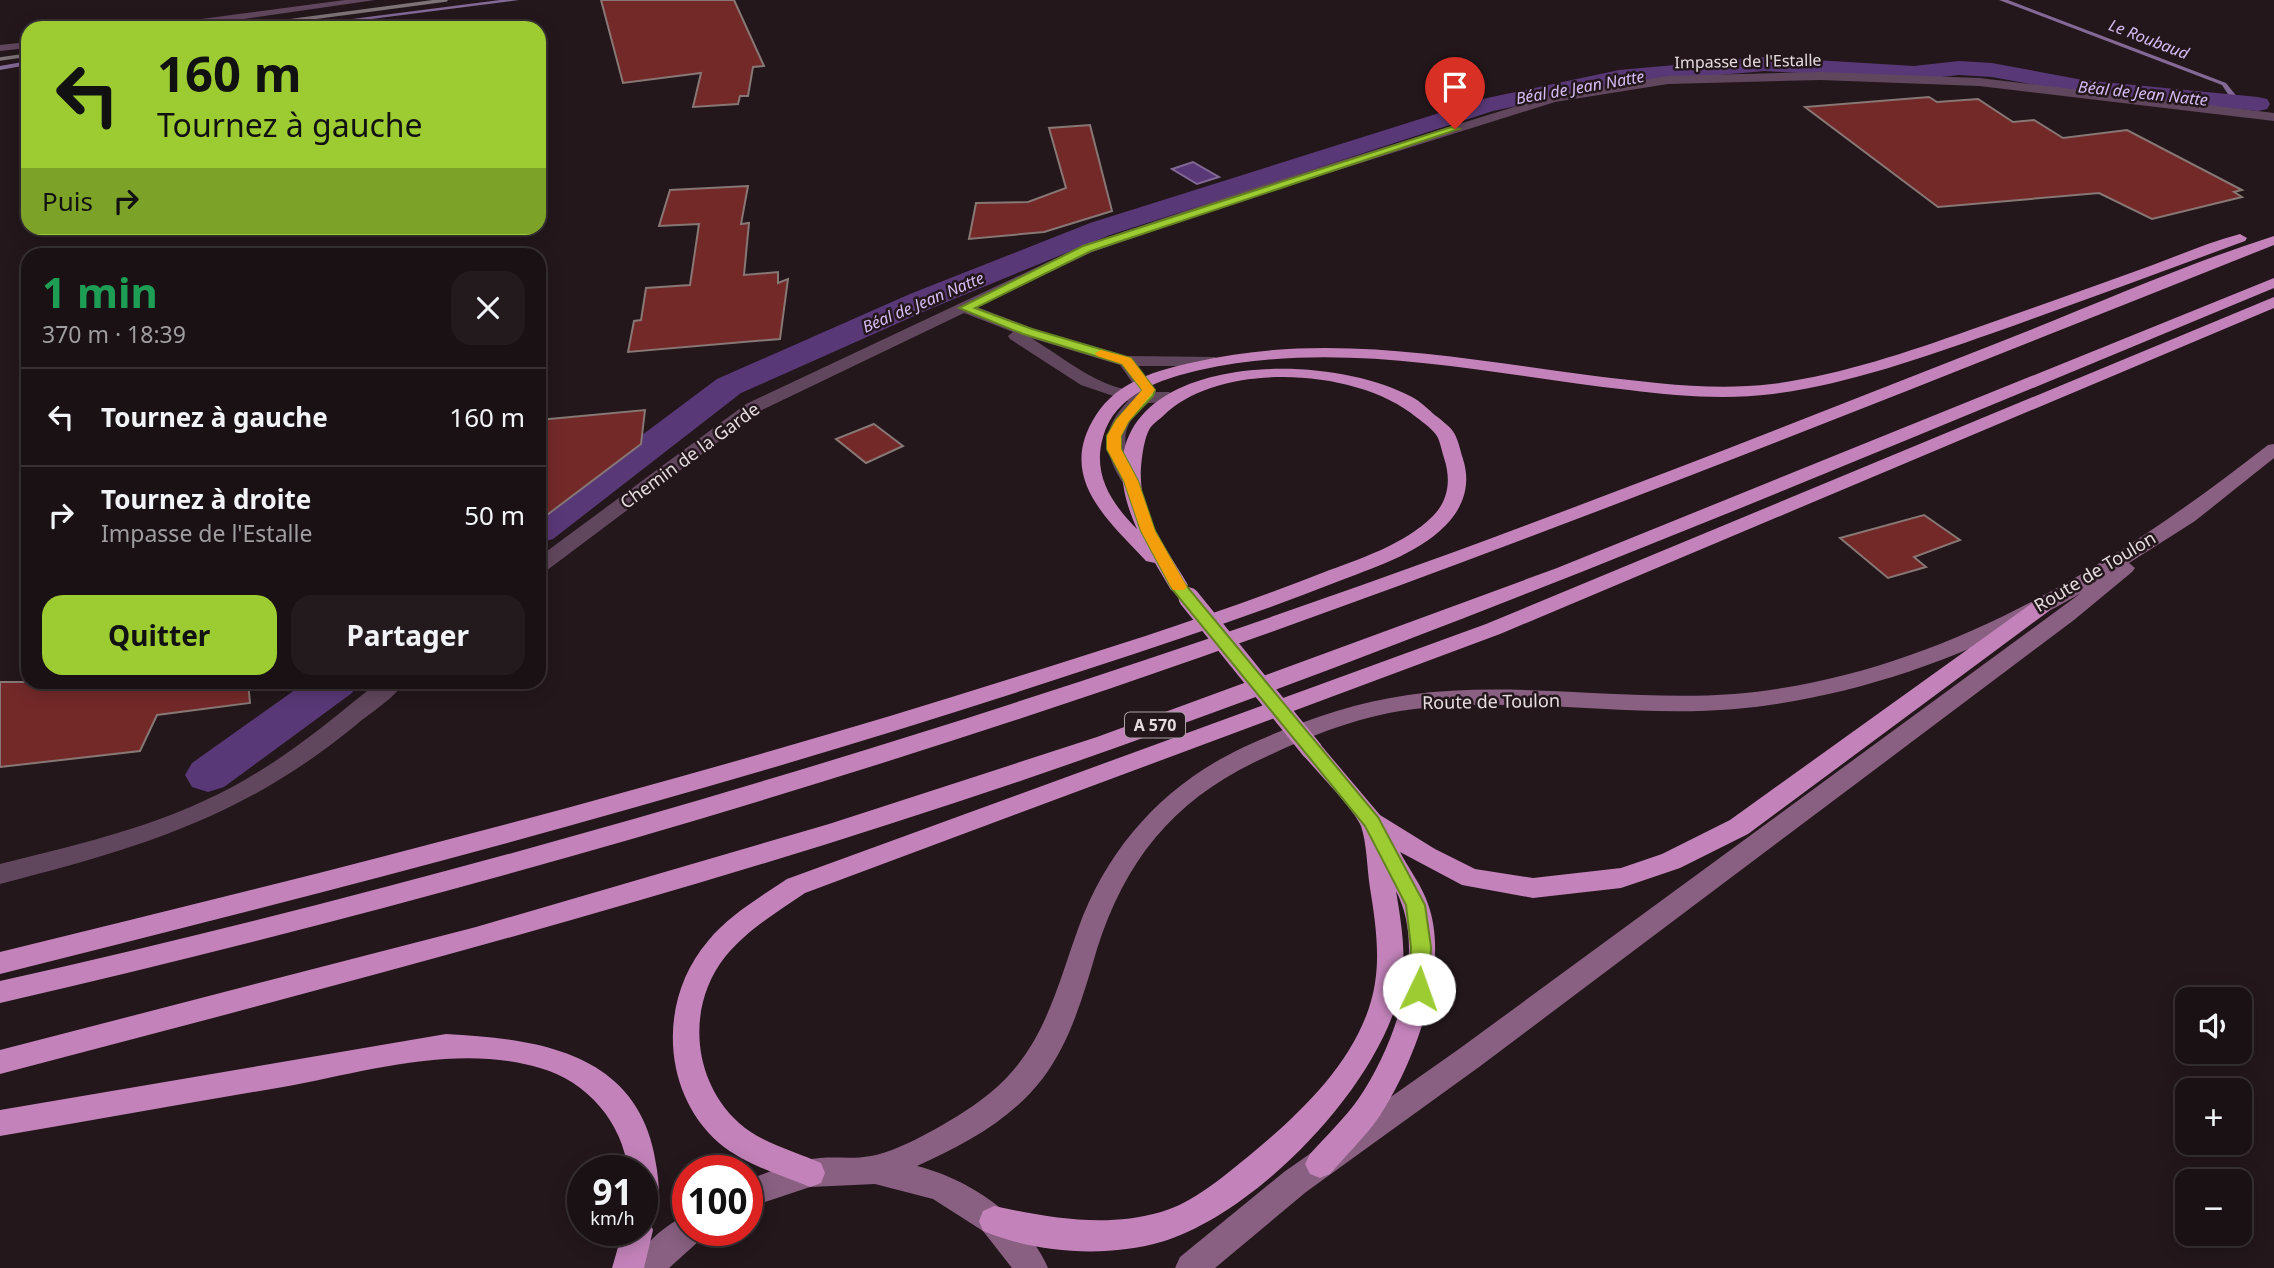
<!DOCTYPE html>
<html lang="fr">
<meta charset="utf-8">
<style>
body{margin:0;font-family:"Noto Sans",sans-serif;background:#231a1d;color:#f1f3f6;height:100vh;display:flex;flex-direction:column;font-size:26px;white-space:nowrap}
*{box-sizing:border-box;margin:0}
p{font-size:23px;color:#9f9da0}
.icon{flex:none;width:38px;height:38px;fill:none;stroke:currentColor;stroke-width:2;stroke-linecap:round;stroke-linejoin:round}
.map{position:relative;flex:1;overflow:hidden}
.side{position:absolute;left:21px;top:248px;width:525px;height:441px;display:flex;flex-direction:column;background:#1a1114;border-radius:21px;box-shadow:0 4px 18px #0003,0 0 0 2px #383134}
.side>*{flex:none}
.hud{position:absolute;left:21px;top:21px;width:525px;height:214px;border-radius:21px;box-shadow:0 4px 18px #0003,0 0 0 2px #383134;background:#9ccb32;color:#111;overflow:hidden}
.tools{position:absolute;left:2175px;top:987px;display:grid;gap:14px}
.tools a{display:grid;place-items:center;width:77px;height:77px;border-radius:14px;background:#1a1114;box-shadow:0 4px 18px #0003,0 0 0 2px #383134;font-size:35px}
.speed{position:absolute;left:567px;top:1155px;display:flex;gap:14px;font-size:35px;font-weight:700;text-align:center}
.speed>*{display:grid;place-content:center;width:91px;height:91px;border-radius:50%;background:#1a1114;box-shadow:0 4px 18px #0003,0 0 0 2px #383134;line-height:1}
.speed small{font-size:18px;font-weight:400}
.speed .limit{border:10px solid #d22;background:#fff;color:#111}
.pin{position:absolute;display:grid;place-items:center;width:60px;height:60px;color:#fff;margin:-72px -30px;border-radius:50% 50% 50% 0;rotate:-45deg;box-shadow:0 0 7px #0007}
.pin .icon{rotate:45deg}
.me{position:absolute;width:77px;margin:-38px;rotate:3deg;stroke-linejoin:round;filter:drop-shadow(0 0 5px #0008)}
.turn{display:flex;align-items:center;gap:24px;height:147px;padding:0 21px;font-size:32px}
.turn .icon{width:91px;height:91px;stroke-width:2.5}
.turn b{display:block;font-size:49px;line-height:60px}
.then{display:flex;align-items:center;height:66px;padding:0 21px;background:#0003;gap:14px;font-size:26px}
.round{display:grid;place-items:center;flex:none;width:74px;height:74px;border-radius:21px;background:#231a1d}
.overview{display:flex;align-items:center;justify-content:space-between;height:119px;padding:0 21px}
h1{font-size:42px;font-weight:700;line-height:52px;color:#1e9e55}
.action{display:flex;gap:14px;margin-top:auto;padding:14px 21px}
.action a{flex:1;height:80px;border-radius:21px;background:#9ccb32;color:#111;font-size:28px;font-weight:700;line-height:80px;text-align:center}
.action a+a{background:#231a1d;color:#f1f3f6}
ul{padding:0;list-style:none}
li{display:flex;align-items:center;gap:21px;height:98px;padding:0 21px;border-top:2px solid #383134}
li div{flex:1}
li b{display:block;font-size:26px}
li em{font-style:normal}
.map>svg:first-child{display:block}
.water{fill:#593877;stroke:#836996;stroke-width:2}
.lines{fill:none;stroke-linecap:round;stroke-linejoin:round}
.stream{fill:#836996;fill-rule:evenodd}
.canal{fill:#593877;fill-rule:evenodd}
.building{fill:#742929;stroke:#877775;stroke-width:2}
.street{fill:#61475d;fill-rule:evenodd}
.secondary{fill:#896082;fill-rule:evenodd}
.highway{fill:#c383ba;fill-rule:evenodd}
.rail{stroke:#7e7377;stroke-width:3.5}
.highway-bridge{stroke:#c383ba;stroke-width:21}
.route{fill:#9ccb32;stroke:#658420;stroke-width:2}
.slow{fill:#f59e0b}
.labels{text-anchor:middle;stroke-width:5;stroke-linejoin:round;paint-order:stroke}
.far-water-label{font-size:16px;font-style:italic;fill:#d7bcf4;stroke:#23171b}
.far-street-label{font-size:16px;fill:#e5dcdf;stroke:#23171b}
.shield{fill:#23171b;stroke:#aba1a4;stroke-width:2}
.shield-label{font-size:16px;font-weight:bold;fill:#e5dcdf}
.street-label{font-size:18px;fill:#e5dcdf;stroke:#23171b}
</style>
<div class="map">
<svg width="2274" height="1268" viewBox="0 0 2274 1268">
<rect width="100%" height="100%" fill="#23171b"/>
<!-- water -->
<path class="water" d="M 1193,162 L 1219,177 L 1197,184 L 1172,169 Z"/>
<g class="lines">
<!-- stream -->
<g class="stream">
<path d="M 500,0 L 519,0 L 301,28 L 282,28 Z"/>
<path d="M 1999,0 L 2008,0 L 2226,83 L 2242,103 L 2235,105 L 2222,85 Z"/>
<path d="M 28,61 L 28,65 L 0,70 L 0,66 Z"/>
</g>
<!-- canal -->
<g class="canal">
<path d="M 1765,57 L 1914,66 L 1959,61 L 1992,63 L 2083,80 L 2258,97 L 2267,99 L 2270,104 L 2267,109 L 2258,111 L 2083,94 L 1992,77 L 1959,75 L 1914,80 L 1765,71 L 1619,84 L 1493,111 L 1110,235 L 932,308 L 741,393 L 553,539 L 539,543 L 539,512 L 717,379 L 910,294 L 1090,223 L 1487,98 L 1619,70 Z"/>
<path d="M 306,682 L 358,682 L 352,693 L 224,787 L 208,792 L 192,787 L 185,775 L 192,763 Z"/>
</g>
</g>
<!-- building -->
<g class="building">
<path d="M 601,0 L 734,0 L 764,66 L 753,67 L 748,96 L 740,96 L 738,104 L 693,107 L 701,73 L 623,83 Z"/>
<path d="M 1929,97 L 1937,102 L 1978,99 L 2013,122 L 2034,120 L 2063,138 L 2127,130 L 2242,190 L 2234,192 L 2242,197 L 2152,219 L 2099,193 L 1938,207 L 1805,107 Z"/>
<path d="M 1090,125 L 1112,211 L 1044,232 L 969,239 L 976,203 L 1028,202 L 1066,188 L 1049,128 Z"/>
<path d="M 748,186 L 741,224 L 749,223 L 744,275 L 778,272 L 778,283 L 788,279 L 780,339 L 628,352 L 634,321 L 641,320 L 646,288 L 690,285 L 699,224 L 659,226 L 670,190 Z"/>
<path d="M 645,410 L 641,444 L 539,521 L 539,420 Z"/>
<path d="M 874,424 L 903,446 L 866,463 L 836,439 Z"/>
<path d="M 1924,515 L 1960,540 L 1914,557 L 1926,567 L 1888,578 L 1840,538 Z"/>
<path d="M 0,682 L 248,682 L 250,703 L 157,715 L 140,751 L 0,767 Z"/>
</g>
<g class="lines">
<!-- street -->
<g class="street">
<path d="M 345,0 L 375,0 L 182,28 L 150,28 L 156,25 Z"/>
<path d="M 28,42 L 28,48 L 0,51 L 0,45 Z"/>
<path d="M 1821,72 L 1979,78 L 2274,113 L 2274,121 L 1979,86 L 1821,80 L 1668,84 L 1555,102 L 1262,194 L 1092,252 L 977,307 L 1034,329 L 1127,356 L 1215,357 L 1217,361 L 1209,366 L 1138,366 L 1156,392 L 1169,392 L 1178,397 L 1169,402 L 1148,403 C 1115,429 1123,448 1140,481 L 1138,485 L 1124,485 C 1103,452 1100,430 1128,401 L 1081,385 L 1010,339 L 1008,336 L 1013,332 L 964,313 L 758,412 L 546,571 L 539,573 L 539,557 L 746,404 L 1082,246 L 1252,188 L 1553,95 L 1668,76 ZM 1031,338 L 1120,365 L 1139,392 C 1096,387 1066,359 1031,338 Z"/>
<path d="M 378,682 L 404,682 C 394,699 371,712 356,725 C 243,818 139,848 0,884 L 0,864 C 85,843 172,823 248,778 C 295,751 336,716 378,682 Z"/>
</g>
<!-- secondary -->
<g class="secondary">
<path d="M 2274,444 L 2274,458 L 2195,521 L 2129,563 L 2135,568 L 2132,572 L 2074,620 L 1479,1067 L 1306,1192 L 1215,1268 L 1175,1268 L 1180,1257 L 1284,1172 L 1459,1049 L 2081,593 C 1977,654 1856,698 1735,709 C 1620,719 1503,692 1389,713 C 1343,722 1299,741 1257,761 C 1173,801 1125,861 1097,949 C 1084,993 1071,1041 1043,1078 C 1011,1120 964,1145 917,1166 C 969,1179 1026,1217 1048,1268 L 1012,1268 L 983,1231 L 933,1199 L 875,1184 L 810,1187 L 747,1208 L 747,1180 C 767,1173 787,1164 807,1160 C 828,1155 850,1160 871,1156 C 902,1151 965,1114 990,1093 C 1043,1050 1056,990 1078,929 C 1108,846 1165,784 1244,747 C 1296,723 1351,703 1408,695 C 1516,680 1625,702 1734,694 C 1935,677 2112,567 2268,445 Z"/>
<path d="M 688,1215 L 688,1230 L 703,1230 L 699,1241 L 669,1268 L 632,1268 C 642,1245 665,1224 688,1215 Z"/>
</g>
<!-- highway -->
<g class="highway">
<path d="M 2240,234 L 2247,238 L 2245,241 C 2161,272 2077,303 1993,333 C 1921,358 1849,384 1773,394 C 1725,400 1677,396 1629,390 C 1486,374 1343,338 1200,370 C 1161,379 1115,394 1103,437 C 1092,475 1112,504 1137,529 C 1059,358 1309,342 1412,397 C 1420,401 1429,410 1436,416 C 1438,417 1451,428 1452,430 C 1458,437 1460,450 1463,459 C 1471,484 1464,507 1445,526 C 1416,555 1372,568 1334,583 C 1253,615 1170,642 1088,669 C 730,788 366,883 0,974 L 0,952 C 341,869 681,783 1016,677 C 1119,645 1222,612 1322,573 C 1359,559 1404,545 1433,516 C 1449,500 1451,479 1444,458 C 1442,452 1441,445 1438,438 C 1434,430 1424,423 1416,417 C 1357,368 1220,360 1163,416 C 1159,420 1152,424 1149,430 C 1143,441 1140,469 1141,481 C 1142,518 1170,554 1188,585 L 1178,592 L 1171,590 L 1155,563 L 1146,561 C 1107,519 1056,477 1096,415 C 1118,381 1157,370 1195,362 C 1329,331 1461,359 1595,376 C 1654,383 1713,391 1772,384 C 1840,375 1905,353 1970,330 C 2030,309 2090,288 2150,266 C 2180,255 2209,242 2240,234 Z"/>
<path d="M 2274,236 L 2274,245 C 1919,386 1565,529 1204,656 C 810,794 408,909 0,1003 L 0,981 C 494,870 978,725 1454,552 C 1639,484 1822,412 2005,340 C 2094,305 2183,265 2274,236 Z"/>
<path d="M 2274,278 L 2274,288 C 1890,447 1507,609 1115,748 C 750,878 374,976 0,1074 L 0,1050 L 476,927 L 829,824 L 1097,737 L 1557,568 Z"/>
<path d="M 2274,297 L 2274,308 L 1500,634 L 805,893 C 777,912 747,930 725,957 C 686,1006 692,1081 739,1123 C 761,1143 794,1151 821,1163 L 825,1173 L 821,1183 L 810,1187 C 780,1175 744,1164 719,1143 C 661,1092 658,999 708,941 C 729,915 759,898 787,879 L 1486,624 Z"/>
<path d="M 2042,599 L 2052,606 L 2049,611 L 1748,834 L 1680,868 L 1621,888 L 1533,898 L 1462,885 L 1400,852 C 1409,869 1422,886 1428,904 C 1451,967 1414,1064 1379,1117 C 1365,1137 1346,1155 1330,1174 L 1320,1178 L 1310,1174 L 1305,1164 L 1310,1154 C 1326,1136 1345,1118 1359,1098 C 1395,1045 1428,952 1396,891 C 1401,921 1407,956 1401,986 C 1382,1084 1256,1214 1161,1242 C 1105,1258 1037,1253 983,1231 L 979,1221 L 983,1211 L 994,1206 C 1050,1218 1105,1228 1161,1212 C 1193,1203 1224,1176 1250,1155 C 1302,1112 1364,1054 1375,983 C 1380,952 1375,919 1370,888 C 1367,869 1367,844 1361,826 C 1354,809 1317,772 1304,756 L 1301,750 L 1304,744 L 1320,744 L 1380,815 L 1435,849 L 1475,869 L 1533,878 L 1621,868 L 1662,854 L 1730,820 L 2035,601 Z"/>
<path d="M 446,1034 C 542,1039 643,1053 657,1170 C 659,1184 662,1211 649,1220 L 653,1230 L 644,1268 L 612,1268 L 623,1230 L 642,1230 L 642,1171 L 628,1171 C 623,1123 587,1081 540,1068 C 457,1043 365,1072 283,1087 C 189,1103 94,1120 0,1136 L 0,1110 Z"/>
</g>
<!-- rail -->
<g class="rail">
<path d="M 236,28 L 446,0"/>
<path d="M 0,59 L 28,55"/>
</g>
<!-- highway-bridge -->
<path class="highway-bridge" d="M 1189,598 L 1312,750"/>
</g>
<!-- route -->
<path class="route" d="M 1451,127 L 1459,129 L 1091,251 L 975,308 L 1032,329 L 1131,358 L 1155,390 L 1153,396 L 1128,422 L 1121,436 L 1121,449 L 1138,481 L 1155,531 L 1184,583 L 1378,817 L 1425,905 L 1431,947 L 1429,989 L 1426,995 L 1419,997 L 1412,995 L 1409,989 L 1411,947 L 1406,905 L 1365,826 L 1172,589 L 1141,531 L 1124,481 L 1107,449 L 1107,436 L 1116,420 L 1140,394 L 1142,390 L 1122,364 L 1023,334 L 959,308 L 1083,246 Z"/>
<!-- slow -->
<path class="slow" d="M 1101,350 L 1131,358 L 1155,390 L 1129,421 L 1121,436 L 1121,449 L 1138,481 L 1155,531 L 1187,587 L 1184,590 L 1173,590 L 1171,587 L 1141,531 L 1124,481 L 1107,449 L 1107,436 L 1116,420 L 1142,390 L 1122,364 L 1097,356 L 1095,353 Z"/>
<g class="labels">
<!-- far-water labels -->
<g class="far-water-label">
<text transform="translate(2149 39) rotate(21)" y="6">Le Roubaud</text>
<text transform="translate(1580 87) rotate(-10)" y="6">Béal de Jean Natte</text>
<text transform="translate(2143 93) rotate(6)" y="6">Béal de Jean Natte</text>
<text transform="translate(923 302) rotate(-23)" y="6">Béal de Jean Natte</text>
</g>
<!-- far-street labels -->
<g class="far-street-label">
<text transform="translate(1748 61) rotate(-1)" y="6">Impasse de l'Estalle</text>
</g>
<!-- shield labels -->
<rect class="shield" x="1125" y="712.5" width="60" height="25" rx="5"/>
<g class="shield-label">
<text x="1155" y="731">A 570</text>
</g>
<!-- street labels -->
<g class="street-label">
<text transform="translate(690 456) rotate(-36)" y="6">Chemin de la Garde</text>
<text transform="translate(2095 572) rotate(-31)" y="6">Route de Toulon</text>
<text transform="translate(1491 702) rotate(-1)" y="6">Route de Toulon</text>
</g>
</g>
</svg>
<div class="tools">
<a><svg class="icon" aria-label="sound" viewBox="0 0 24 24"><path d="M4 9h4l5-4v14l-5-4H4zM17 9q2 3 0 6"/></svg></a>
<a>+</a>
<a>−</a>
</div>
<div class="speed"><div>91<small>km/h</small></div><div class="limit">100</div></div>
<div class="pin" style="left:1455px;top:129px;background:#d93025"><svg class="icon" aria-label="arrive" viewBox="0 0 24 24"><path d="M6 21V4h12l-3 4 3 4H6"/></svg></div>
<svg class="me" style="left:1419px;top:989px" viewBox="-20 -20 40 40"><circle r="19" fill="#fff"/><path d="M0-13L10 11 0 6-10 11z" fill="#9ccb32"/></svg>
<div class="hud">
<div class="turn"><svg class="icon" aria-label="left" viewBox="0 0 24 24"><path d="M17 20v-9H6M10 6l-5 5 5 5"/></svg><div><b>160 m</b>Tournez à gauche</div></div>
<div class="then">Puis<svg class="icon" aria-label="right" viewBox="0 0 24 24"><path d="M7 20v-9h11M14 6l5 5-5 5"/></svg></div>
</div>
<section class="side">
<div class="overview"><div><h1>1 min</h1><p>370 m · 18:39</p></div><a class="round"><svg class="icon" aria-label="close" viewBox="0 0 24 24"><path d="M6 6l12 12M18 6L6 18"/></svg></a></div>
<ul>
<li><svg class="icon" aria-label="left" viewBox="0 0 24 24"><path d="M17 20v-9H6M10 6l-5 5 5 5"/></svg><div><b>Tournez à gauche</b></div><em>160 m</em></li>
<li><svg class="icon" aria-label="right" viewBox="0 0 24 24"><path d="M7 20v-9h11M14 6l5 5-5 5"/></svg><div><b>Tournez à droite</b><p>Impasse de l'Estalle</p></div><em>50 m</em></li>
</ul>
<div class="action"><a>Quitter</a><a>Partager</a></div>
</section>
</div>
